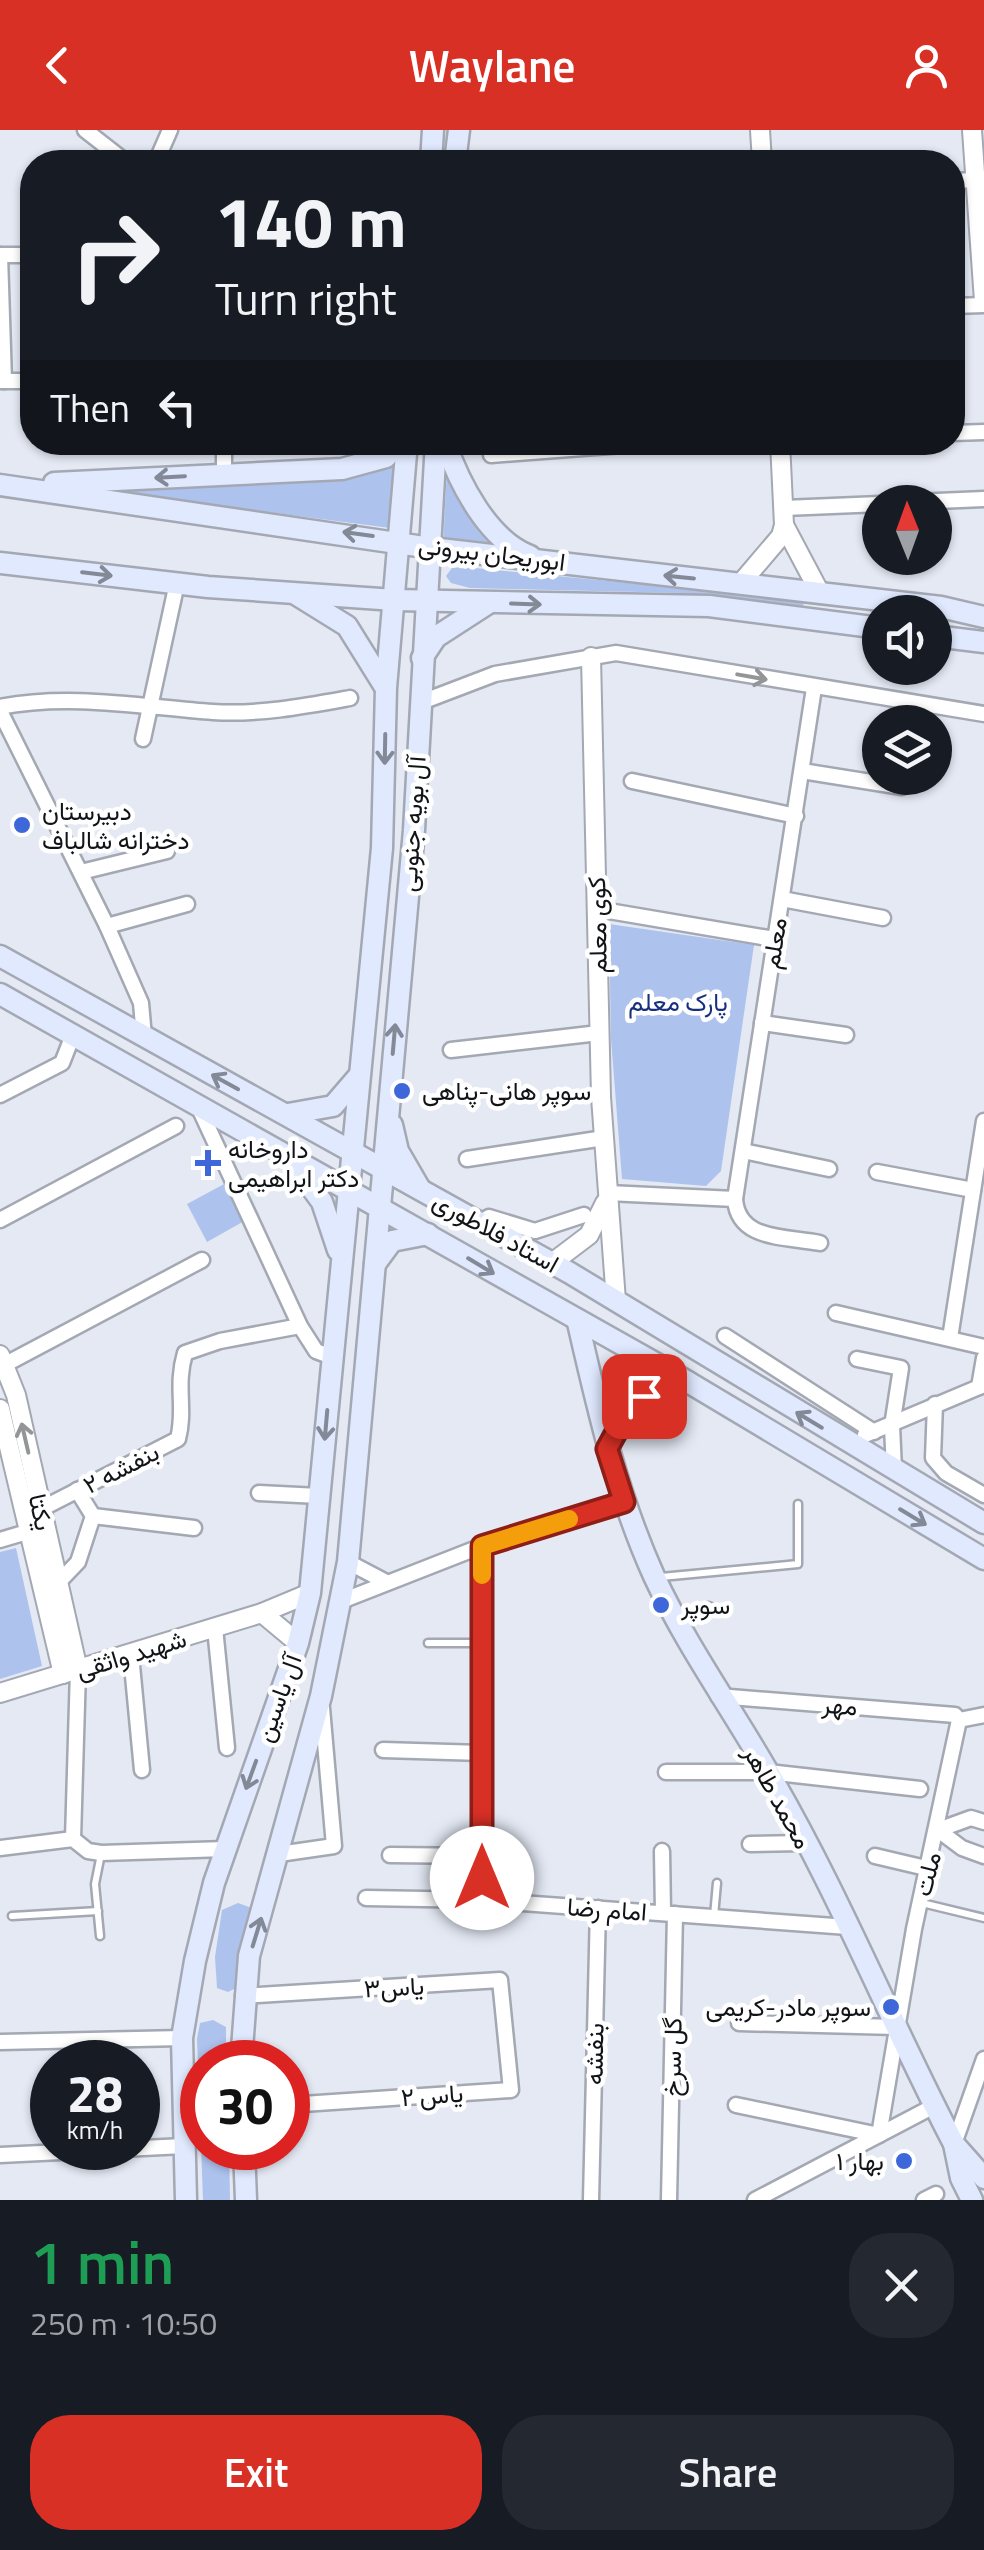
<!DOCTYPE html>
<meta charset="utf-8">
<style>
body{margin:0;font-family:"Titillium Web",Vazirmatn,sans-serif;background:#242831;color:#f1f3f6;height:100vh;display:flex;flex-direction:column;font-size:38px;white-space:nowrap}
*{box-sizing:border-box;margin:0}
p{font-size:32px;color:#9ea1a6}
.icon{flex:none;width:55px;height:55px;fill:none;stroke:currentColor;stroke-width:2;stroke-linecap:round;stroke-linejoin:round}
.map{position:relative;height:2070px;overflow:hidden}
.drawer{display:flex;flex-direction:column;background:#171b24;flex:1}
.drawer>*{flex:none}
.guide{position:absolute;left:20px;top:20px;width:945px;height:305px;border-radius:40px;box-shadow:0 2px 8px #0004;background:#171b24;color:#f1f3f6;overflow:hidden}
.needle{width:65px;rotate:359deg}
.controls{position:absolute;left:862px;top:355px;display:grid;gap:20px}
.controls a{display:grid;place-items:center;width:90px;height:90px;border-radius:50%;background:#171b24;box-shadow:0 2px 8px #0004;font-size:50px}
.speed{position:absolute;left:30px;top:1910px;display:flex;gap:20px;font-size:50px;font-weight:700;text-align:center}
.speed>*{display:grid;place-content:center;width:130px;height:130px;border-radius:50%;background:#171b24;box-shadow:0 2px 8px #0004;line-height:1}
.speed small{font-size:25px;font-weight:400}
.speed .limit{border:15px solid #d22;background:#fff;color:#111}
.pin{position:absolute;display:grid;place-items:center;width:85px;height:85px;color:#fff;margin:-42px;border-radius:20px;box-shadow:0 5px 15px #0006}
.me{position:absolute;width:110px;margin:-55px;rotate:0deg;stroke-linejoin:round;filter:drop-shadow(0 0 8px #0008)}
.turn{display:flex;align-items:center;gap:35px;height:210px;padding:0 30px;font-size:45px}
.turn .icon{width:130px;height:130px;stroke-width:2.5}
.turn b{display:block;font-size:70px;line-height:85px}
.then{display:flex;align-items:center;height:95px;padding:0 30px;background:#0003;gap:20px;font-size:38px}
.round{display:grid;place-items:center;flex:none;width:105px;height:105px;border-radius:40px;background:#242831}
.summary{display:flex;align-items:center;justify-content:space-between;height:170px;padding:0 30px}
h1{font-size:60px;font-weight:600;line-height:75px;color:#1e9e55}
.button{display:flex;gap:20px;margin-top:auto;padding:20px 30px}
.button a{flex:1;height:115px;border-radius:40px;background:#d93025;color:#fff;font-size:40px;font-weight:600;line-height:115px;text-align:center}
.button a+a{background:#242831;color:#f1f3f6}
header{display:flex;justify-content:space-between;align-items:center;height:130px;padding:0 30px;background:#d93025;color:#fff;font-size:45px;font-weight:600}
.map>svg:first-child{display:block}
.green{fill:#aec2ee}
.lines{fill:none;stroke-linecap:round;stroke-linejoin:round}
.service-casing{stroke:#a3a8b3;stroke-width:11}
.minor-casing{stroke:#a3a8b3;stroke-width:19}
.tertiary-casing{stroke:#a3a8b3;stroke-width:22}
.secondary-casing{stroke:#a3a8b3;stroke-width:25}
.service{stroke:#fff;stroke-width:6}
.minor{stroke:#fff;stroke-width:14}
.tertiary{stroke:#fff;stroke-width:18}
.secondary{stroke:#e0e9fe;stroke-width:20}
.oneway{stroke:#838996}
.oneway2{stroke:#949597}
.route-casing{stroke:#8d1f18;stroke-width:25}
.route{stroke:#d93025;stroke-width:18}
.slow{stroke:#f59e0b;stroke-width:18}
.poi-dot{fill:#3e67d9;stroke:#fff;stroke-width:4}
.labels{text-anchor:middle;stroke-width:9;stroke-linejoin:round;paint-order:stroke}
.street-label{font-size:25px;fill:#111317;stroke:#fff}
.poi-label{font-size:25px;fill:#111317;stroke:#fff;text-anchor:start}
.park-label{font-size:25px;fill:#17307e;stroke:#fff}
</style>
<header><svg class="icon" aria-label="back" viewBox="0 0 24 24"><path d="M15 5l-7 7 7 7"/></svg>Waylane<svg class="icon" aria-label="person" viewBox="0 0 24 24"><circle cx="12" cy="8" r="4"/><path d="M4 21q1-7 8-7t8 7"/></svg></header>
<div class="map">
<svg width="984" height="2070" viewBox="0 0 984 2070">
<rect width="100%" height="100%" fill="#e4e9f4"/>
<!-- green -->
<g class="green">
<path d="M 395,329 L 390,398 L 84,358 Z"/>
<path d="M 447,338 L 509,423 L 443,415 Z"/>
<path d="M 465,437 L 804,470 L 803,478 L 683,463 L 470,458 L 451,453 L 446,446 L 452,438 Z"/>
<path d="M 609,794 L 754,815 L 721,1041 L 706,1056 L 622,1049 L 611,909 Z"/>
<path d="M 226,1053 L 246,1090 L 207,1112 L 187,1074 Z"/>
<path d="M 16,1418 L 42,1536 L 0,1549 L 0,1422 Z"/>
<path d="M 238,1773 L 252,1778 L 238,1857 L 228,1862 L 217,1858 L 215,1827 L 222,1780 Z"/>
<path d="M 213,1890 L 226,1897 L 226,1932 L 202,1932 L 202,2018 L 229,2018 L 230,2070 L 203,2070 L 197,1909 L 200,1893 Z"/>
</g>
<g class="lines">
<!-- service casing -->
<g class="service-casing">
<g id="service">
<path d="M 661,1447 L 798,1434 L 798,1374"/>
<path d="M 428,1513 L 481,1513"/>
<path d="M 922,1773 L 984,1788"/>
<path d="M 12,1786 L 98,1781"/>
<path d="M 714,1786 L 717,1753"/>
<path d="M 100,1806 L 95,1754 L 101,1724"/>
</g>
</g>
<!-- minor casing -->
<g class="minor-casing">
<g id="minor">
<path d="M 85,0 L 126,32"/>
<path d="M 156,32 L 170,0"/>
<path d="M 952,51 L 976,50"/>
<path d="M 0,125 L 4,251"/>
<path d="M 0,125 L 32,125"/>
<path d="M 952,176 L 984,175"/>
<path d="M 0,251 L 32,251"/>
<path d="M 952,303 L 984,302"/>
<path d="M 491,325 L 662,312"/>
<path d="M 224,344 L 224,312"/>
<path d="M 914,372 L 984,369"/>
<path d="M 784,378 L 880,374"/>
<path d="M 814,558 L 735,1069 C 738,1111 785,1106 820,1113"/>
<path d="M 419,573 L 495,544 L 616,523 L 984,584"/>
<path d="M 0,577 C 70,563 143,577 213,582 C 259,585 306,576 350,568"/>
<path d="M 0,581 L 107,796 L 141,873 L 144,907"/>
<path d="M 143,609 L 177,453"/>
<path d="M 802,641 L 902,657"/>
<path d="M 632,651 L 796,686"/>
<path d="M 81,742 L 167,721"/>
<path d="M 782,769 L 883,788"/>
<path d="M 597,779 L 774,809"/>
<path d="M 107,796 L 187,774"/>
<path d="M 762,893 L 846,905"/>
<path d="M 451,920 L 599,903"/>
<path d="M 0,965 L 62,933 L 73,905"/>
<path d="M 199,978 L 300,1196 L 316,1221 L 332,1227"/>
<path d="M 743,1021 L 829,1039"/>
<path d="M 467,1029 L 604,1008"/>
<path d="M 877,1042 L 973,1060"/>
<path d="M 608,1063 L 735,1069"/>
<path d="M 0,1090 L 176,996"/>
<path d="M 479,1093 L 489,1087 L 535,1101 L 584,1085"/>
<path d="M 836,1183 L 984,1217"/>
<path d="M 725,1206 L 874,1302"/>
<path d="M 950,1208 L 984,991"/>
<path d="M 857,1229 L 901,1238 L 892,1296 L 894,1340"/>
<path d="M 4,1235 L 202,1130"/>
<path d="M 979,1257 L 984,1228"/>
<path d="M 935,1274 L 933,1328 L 946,1343 L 984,1365"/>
<path d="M 865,1305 L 984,1255"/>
<path d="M 259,1363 L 319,1366"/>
<path d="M 41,1379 L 178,1309 C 186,1278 175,1257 185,1223 L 220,1211 L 300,1196"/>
<path d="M 93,1386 L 194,1398"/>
<path d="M 0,1410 L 27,1402"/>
<path d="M 482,1416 L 482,1770"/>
<path d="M 348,1432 L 386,1452"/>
<path d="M 56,1455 L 78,1432 L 93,1386 L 77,1360"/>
<path d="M 339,1472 L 482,1416 L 624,1372"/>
<path d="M 677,1490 L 708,1480"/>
<path d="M 215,1498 L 227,1618"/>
<path d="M 131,1525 L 142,1640"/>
<path d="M 718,1566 L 955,1585 L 959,1590"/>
<path d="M 959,1590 L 984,1585"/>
<path d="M 383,1620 L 482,1623"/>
<path d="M 666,1642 L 768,1642 L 920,1659"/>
<path d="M 938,1700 L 962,1718 L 984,1726"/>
<path d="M 938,1700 L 971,1688 L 984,1692"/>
<path d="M 73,1709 L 78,1540"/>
<path d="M 750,1714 L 803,1713"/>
<path d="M 0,1718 L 73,1709 L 88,1721 L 101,1723 L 225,1719"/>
<path d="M 662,1721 L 663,1783"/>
<path d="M 279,1724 L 334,1716 L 322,1578"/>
<path d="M 390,1725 L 482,1726"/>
<path d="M 875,1726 L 930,1739"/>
<path d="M 366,1768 L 482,1770 L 848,1797"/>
<path d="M 243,1866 L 500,1850 L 511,1960 L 288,1975"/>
<path d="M 739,1893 L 896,1897"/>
<path d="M 0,1912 L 182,1908"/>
<path d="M 736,1975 L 879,2005 L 914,1799 L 959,1590"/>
<path d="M 954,2014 L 984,1929"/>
<path d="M 0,2025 L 184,2016"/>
<path d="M 591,2070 L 598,1778"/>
<path d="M 669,2070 L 675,1784"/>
<path d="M 755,2070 L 934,1976"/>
<path d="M 924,2070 L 936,2064"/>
</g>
</g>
<!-- tertiary casing -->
<g class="tertiary-casing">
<g id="tertiary">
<path d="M 760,0 L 762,32"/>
<path d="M 972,0 L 984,171"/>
<path d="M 784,395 L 820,463"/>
<path d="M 741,453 L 781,406 L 784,395 L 780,312"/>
<path d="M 591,527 L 601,967 L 616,1171"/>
<path d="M 552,1133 L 589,1105 L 605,1073"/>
<path d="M 0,1225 L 16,1265 L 78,1540"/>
<path d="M 0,1279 L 63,1544"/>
<path d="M 262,1483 L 298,1513"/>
<path d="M 0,1563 L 262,1483 L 310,1463"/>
</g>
</g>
<!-- secondary casing -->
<g class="secondary-casing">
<g id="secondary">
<path d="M 431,32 L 433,0"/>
<path d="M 455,32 L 459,0"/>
<path d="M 445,312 C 459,353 488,410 530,426"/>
<path d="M 54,353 L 342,339 L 386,327 L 399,312"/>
<path d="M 0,355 L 431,418 L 941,477 L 984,487"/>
<path d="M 0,433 L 208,457 L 395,470 L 709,476 L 880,498"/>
<path d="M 297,465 L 347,496 L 385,557"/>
<path d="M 935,506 L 984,512"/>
<path d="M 422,528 L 436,507 L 487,474"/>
<path d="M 0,826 L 570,1143 L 984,1393"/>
<path d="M 0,864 L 678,1246 L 984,1429"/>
<path d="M 288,984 L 333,976 L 358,947"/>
<path d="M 392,995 L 398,1021 L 420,1059"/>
<path d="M 295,1035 L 322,1072 L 338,1120"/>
<path d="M 375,1134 L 392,1111 L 428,1104"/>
<path d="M 578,1193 C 598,1280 617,1364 654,1446 C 686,1515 730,1576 768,1642 C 838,1761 890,1891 954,2014 L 961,2048 L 972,2070"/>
<path d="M 607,1319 C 632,1273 639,1269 688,1252"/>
<path d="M 241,1932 L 249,1826 L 321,1566 L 348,1432 L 414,700 L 436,312"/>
<path d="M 954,2014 L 984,2048"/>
<path d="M 244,2018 L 246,2070"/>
<path d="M 186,2070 L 182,1908 L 195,1831 L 214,1753 L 298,1513 L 310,1463 L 382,718 L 386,558 L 407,312"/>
</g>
</g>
<!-- service -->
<use href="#service" class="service"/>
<!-- minor -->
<use href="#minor" class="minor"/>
<!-- tertiary -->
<use href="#tertiary" class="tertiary"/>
<!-- secondary -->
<use href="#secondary" class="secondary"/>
</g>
<!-- one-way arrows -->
<defs><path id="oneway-shaft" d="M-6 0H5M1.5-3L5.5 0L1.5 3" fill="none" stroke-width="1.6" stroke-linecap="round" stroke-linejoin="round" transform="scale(2.5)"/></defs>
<g class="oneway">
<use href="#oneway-shaft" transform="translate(170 347) rotate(177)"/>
<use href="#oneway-shaft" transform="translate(358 404) rotate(-172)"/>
<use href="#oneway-shaft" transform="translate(97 444) rotate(7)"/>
<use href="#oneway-shaft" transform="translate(679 447) rotate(-174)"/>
<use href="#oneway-shaft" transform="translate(526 474) rotate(2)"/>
<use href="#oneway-shaft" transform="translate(385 619) rotate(91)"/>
<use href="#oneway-shaft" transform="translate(394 909) rotate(-85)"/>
<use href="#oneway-shaft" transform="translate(225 952) rotate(-151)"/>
<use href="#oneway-shaft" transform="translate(481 1136) rotate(31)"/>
<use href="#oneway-shaft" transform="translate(809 1290) rotate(-149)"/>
<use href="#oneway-shaft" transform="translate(326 1295) rotate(95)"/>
<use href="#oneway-shaft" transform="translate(913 1387) rotate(31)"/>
<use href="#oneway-shaft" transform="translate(251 1645) rotate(110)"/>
<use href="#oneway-shaft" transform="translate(257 1802) rotate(-73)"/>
</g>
<g class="oneway2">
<use href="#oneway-shaft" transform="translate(752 547) rotate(10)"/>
<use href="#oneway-shaft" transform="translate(25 1308) rotate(-103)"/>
</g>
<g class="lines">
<!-- route casing -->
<g class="route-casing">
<path id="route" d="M 482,1748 L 482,1416 L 624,1372 L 607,1319 L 627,1282 L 644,1266"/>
</g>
<!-- route -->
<use href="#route" class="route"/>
<!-- slow -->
<path class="slow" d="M 482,1445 L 482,1416 L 569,1389"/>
</g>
<!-- markers -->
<g class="poi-dot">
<circle cx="22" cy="695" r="10"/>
<circle cx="402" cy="961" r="10"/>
<path d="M203 1018h10v10h10v10h-10v10h-10v-10h-10v-10h10z"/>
<circle cx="661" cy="1475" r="10"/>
<circle cx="891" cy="1877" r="10"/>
<circle cx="904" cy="2031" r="10"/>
</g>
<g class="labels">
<!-- street labels -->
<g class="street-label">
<text transform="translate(492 423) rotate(7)" y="9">ابوریحان بیرونی</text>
<text transform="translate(412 694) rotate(-86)" y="9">آل بویه جنوبی</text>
<text transform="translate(597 795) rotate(-91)" y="9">کوی معلم</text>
<text transform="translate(774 813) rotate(-81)" y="9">معلم</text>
<text transform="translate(496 1102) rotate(29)" y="9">استاد فلاطوری</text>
<text transform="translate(121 1338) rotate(-27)" y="9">بنفشه ۲</text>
<text transform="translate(41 1382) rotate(78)" y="9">یکتا</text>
<text transform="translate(131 1524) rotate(-17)" y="9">شهید واثقی</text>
<text transform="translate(278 1568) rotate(-70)" y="9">آل یاسین</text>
<text transform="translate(840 1575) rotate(5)" y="9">مهر</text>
<text transform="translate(778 1667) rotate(61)" y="9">محمد طاهر</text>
<text transform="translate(927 1744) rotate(-76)" y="9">ملت</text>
<text transform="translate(607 1779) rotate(4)" y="9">امام رضا</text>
<text transform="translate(394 1857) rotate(-3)" y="9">یاس۳</text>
<text transform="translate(594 1924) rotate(-89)" y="9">بنفشه</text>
<text transform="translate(672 1927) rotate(-89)" y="9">گل سرخ</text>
<text transform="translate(432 1965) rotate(-4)" y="9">یاس ۲</text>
</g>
<!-- poi labels -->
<g class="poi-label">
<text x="42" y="690">دبیرستان<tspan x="42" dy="29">دخترانه شالباف</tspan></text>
<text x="422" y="970">سوپر هانی-پناهی</text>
<text x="228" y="1028">داروخانه<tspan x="228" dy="29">دکتر ابراهیمی</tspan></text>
<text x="681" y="1484">سوپر</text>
<text x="871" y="1886" text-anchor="end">سوپر مادر-کریمی</text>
<text x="884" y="2040" text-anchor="end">بهار ۱</text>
</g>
<!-- park labels -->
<g class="park-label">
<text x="678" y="881">پارک معلم</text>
</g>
</g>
</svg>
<div class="controls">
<a><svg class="needle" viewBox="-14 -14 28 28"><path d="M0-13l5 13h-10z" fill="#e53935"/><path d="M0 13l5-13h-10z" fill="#9ea1a6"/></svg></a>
<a><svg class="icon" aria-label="sound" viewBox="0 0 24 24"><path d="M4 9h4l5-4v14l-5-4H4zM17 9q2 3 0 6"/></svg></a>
<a><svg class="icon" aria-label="layers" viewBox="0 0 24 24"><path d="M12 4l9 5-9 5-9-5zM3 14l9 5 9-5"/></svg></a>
</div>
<div class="speed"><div>28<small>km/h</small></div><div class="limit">30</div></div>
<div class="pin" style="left:644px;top:1266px;background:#d93025"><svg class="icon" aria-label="arrive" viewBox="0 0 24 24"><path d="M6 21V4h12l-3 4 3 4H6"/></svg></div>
<svg class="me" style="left:482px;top:1748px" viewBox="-20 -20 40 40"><circle r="19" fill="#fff"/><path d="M0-13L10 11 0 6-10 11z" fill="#d93025"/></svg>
<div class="guide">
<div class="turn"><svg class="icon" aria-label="right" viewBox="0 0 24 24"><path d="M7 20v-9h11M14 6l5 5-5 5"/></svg><div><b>140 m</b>Turn right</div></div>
<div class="then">Then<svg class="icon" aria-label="left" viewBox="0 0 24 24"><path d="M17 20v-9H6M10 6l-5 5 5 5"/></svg></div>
</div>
</div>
<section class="drawer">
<div class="summary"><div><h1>1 min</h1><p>250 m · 10:50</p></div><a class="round"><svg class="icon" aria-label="close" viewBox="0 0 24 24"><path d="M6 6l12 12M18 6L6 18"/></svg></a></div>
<div class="button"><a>Exit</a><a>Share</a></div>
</section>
